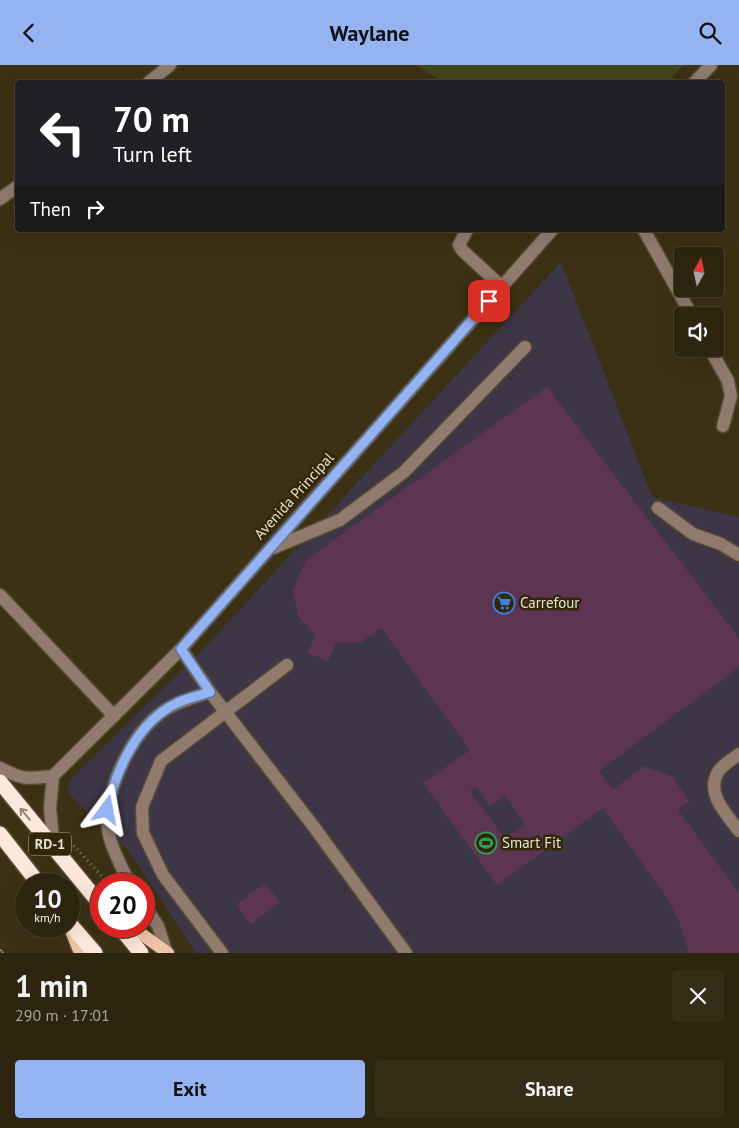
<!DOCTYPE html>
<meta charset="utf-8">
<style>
body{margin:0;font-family:"PT Sans",sans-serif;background:#352d18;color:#f1f3f6;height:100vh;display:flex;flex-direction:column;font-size:19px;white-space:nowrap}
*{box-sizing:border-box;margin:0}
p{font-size:16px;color:#a7a59e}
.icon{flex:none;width:28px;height:28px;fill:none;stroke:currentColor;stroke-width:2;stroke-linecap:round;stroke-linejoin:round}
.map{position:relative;height:888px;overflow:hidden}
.drawer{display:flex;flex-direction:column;background:#2d250f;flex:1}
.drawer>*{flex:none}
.top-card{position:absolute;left:15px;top:15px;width:710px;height:152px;border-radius:5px;box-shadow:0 5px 20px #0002,0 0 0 1px #48422f;background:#202124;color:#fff;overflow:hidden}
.needle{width:32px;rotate:8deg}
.buttons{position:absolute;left:674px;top:182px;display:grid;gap:10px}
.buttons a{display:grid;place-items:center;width:50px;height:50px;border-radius:5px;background:#2d250f;box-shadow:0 5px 20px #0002,0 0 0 1px #48422f;font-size:25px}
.speed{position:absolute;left:15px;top:808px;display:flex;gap:10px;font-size:25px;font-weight:700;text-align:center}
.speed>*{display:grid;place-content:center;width:65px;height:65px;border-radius:50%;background:#2d250f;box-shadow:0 5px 20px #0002,0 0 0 1px #48422f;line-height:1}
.speed small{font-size:12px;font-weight:400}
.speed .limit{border:8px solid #d22;background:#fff;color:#111}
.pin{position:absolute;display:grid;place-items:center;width:42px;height:42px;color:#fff;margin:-21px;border-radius:10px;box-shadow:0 2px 8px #0006}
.me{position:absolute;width:55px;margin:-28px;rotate:13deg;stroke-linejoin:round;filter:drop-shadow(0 0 4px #0008)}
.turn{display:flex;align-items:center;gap:18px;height:105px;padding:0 15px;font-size:22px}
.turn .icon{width:65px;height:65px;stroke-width:2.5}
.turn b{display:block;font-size:35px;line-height:42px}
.then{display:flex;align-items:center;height:48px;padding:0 15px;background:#0003;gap:10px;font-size:19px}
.round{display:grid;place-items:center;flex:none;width:52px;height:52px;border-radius:5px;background:#352d18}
.headline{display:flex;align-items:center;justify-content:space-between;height:85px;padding:0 15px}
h1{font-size:30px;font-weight:700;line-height:38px}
.action{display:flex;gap:10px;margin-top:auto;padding:10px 15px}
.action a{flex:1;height:58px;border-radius:5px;background:#95b2f1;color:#111;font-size:20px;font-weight:700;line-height:58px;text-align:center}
.action a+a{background:#352d18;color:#f1f3f6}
header{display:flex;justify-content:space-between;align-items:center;height:65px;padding:0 15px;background:#95b2f1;color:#111;font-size:22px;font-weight:700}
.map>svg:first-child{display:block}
.commercial{fill:#3d3647}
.green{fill:#42461c}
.building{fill:#5d3553;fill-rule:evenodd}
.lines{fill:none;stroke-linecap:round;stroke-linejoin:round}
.minor-casing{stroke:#584d32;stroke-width:15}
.major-casing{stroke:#584d32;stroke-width:15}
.highway-casing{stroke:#584d32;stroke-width:18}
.path{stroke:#857c64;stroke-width:3;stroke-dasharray:1 4;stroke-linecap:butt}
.minor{stroke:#907b6e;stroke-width:12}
.major{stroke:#efc4a9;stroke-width:12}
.highway{stroke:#fde8db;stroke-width:15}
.rail-casing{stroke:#9c937d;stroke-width:5.5}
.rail{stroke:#322709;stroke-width:4;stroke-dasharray:11;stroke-linecap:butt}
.oneway{stroke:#988872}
.route-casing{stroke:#61749d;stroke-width:12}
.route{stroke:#95b2f1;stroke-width:9}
.labels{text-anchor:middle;stroke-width:5;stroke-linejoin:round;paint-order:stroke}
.shield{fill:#322709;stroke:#b2ab96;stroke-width:1}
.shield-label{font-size:14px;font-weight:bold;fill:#e9e3d2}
.street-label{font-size:15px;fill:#e9e3d2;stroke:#322709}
.poi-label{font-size:15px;fill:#e9e3d2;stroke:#322709;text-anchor:start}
</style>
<header><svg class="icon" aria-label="back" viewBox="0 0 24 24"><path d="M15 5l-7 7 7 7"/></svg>Waylane<svg class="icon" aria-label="search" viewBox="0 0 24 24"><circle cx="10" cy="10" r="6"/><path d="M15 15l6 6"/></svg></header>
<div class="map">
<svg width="739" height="888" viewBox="0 0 739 888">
<rect width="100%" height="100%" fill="#3c3114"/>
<!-- commercial -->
<path class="commercial" d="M 561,197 L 652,432 L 739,452 L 739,888 L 196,888 L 128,785 L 95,756 L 69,729 L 68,721 L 72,713 L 207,580 Z"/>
<!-- green -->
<path class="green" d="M 415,0 L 683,0 L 668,17 L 446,18 Z"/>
<!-- building -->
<g class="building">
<path d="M 547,322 L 739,573 L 739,602 L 599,706 L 613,725 L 644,701 L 672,711 L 689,736 L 678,745 L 739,828 L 739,888 L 689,888 L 680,859 L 669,836 L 603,743 L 497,820 L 423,718 L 470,685 L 381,563 L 360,578 L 336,578 L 328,596 L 308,588 L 315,569 L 298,551 L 293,525 L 306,495 ZM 476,722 L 490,741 L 505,730 L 525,760 L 505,774 L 470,726 Z"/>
<path d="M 265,818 L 280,837 L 251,859 L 236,840 Z"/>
</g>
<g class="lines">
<!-- minor casing -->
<g class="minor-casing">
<g id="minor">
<path d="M 148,18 L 170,0"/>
<path d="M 694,18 L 711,0"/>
<path d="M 0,134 L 18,121"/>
<path d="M 467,165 L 459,180 L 462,185 L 502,222"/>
<path d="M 644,165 L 692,251"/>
<path d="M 710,284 L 728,316 L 731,331 L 723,361"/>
<path d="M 658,443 L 693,469 L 721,479 L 739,490"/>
<path d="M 273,483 L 340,455 L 404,407 L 525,282"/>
<path d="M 0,530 L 114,651"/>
<path d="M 181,584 L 210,627 L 314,762 L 406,888"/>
<path d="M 739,689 C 733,694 722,700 718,707 C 705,728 727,750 739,766"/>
<path d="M 0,703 C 24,715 26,714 53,711"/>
<path d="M 54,783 L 50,743 L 53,711 L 181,584 L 552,165"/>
<path d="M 130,819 C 122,803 113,787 109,770 C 101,732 129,674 158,650 C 173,638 192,633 210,627"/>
<path d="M 144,840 L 158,861 L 166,886"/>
<path d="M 222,888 L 163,810 L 143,768 L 142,742 L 161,696 L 287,600"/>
</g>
</g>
<!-- major casing -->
<g class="major-casing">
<g id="major">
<path d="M 130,861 L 168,888"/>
<path d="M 70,863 L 80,888"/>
</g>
</g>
<!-- highway casing -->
<g class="highway-casing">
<g id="highway">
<path d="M 0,717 L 101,840"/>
<path d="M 0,769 L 39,819"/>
<path d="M 69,858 L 95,888"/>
<path d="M 119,861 L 141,888"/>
</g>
</g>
<!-- path -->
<path class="path" d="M 67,773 L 109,819"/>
<!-- minor -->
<use href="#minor" class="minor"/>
<!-- major -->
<use href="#major" class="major"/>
<!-- highway -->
<use href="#highway" class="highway"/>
<!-- rail casing -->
<g class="rail-casing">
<path id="rail" d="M 0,887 L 1,888"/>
</g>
<!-- rail -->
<use href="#rail" class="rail"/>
</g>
<!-- one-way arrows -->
<defs><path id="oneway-shaft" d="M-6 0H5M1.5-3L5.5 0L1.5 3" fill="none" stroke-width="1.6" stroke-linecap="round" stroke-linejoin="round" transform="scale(1.25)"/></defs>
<use class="oneway" href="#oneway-shaft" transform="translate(25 749) rotate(-130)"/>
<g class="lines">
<!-- route casing -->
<g class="route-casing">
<path id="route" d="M 107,745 C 116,705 137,657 177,638 C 187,633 199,631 210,627 L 181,584 L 489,236"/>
</g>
<!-- route -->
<use href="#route" class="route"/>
</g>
<!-- icons -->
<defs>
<g id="supermarket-ring" transform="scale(1.125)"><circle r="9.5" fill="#322709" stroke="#3f7fe0" stroke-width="1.5"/><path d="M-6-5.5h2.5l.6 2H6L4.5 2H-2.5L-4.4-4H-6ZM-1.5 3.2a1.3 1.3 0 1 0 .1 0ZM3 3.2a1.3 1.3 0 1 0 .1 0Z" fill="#3f7fe0"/></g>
<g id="stadium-ring" transform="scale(1.125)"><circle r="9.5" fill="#322709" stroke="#2e9e5b" stroke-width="1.5"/><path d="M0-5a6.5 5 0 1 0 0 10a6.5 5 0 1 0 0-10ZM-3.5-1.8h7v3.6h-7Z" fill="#2e9e5b"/></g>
</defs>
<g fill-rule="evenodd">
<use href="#supermarket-ring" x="504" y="538"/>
<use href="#stadium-ring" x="486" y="778"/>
</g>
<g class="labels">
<!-- shield labels -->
<rect class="shield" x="29" y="767.5" width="42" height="23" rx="4"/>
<g class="shield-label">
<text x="50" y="784">RD-1</text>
</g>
<!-- street labels -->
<g class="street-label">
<text transform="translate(294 431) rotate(-48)" y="5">Avenida Principal</text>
</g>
<!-- poi labels -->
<g class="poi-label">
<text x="520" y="543">Carrefour</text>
<text x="502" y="783">Smart Fit</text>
</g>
</g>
</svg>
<div class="buttons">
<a><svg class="needle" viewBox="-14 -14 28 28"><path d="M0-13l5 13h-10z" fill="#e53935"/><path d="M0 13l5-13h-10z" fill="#a7a59e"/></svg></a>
<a><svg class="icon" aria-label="sound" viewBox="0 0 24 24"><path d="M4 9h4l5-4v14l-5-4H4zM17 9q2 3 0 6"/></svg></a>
</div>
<div class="speed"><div>10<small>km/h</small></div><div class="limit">20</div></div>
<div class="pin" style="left:489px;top:236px;background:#d93025"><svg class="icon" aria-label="arrive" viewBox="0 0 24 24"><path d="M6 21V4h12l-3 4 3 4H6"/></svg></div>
<svg class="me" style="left:107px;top:745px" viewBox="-20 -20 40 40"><path d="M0-17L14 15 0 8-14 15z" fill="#95b2f1" stroke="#fff" stroke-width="4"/></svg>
<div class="top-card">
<div class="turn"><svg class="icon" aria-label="left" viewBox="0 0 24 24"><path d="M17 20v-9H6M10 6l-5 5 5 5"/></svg><div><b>70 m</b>Turn left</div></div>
<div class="then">Then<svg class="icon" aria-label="right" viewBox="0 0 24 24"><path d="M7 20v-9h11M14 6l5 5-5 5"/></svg></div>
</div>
</div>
<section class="drawer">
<div class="headline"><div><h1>1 min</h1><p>290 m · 17:01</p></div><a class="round"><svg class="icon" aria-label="close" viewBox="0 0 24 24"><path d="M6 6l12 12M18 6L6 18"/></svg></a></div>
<div class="action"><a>Exit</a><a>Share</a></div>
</section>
